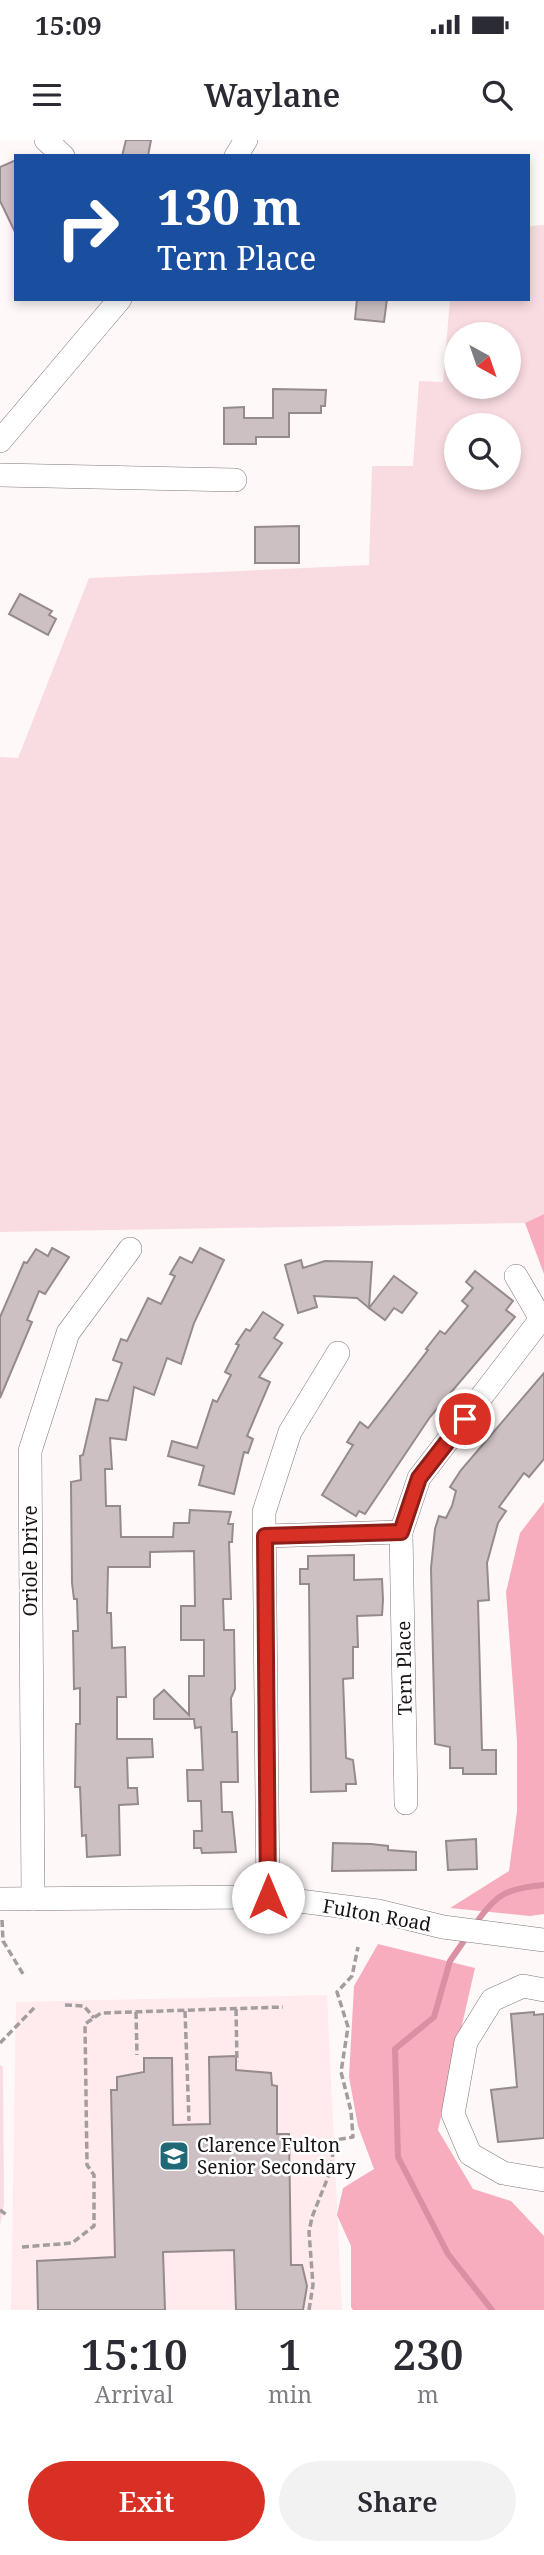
<!DOCTYPE html>
<style>
body{margin:0;font-family:"Noto Serif",serif;background:#f2f2f3;color:#2b2b33;height:100vh;display:flex;flex-direction:column;font-size:26px;white-space:nowrap}
*{box-sizing:border-box;margin:0}
p{font-size:23px;color:#7c7c81}
.icon{flex:none;width:38px;height:38px;fill:none;stroke:currentColor;stroke-width:2;stroke-linecap:round;stroke-linejoin:round}
.map{position:relative;height:2170px;overflow:hidden}
.panel{display:flex;flex-direction:column;background:#fff;flex:1}
.panel>*{flex:none}
.guide{position:absolute;left:14px;top:14px;width:516px;height:147px;border-radius:0px;box-shadow:0 4px 10px #0003;background:#1a4fa0;color:#fff;overflow:hidden}
.needle{width:46px;rotate:140deg}
.controls{position:absolute;left:444px;top:182px;display:grid;gap:14px}
.controls a{display:grid;place-items:center;width:77px;height:77px;border-radius:50%;background:#fff;box-shadow:0 4px 10px #0003;font-size:35px}
.pin{position:absolute;display:grid;place-items:center;width:60px;height:60px;color:#fff;margin:-30px;border:4px solid #fff;border-radius:50%;box-shadow:0 2px 7px #0007}
.me{position:absolute;width:77px;margin:-38px;rotate:0deg;stroke-linejoin:round;filter:drop-shadow(0 0 5px #0008)}
.turn{display:flex;align-items:center;gap:24px;height:147px;padding:0 28px;font-size:32px}
.turn .icon{width:91px;height:91px;stroke-width:2.5}
.turn b{display:block;font-size:49px;line-height:60px}
.eta{display:flex;justify-content:space-evenly;align-items:center;height:119px;text-align:center}
.eta b{font-size:42px;font-weight:600;line-height:49px}
.button{display:flex;gap:14px;margin-top:auto;padding:14px 28px}
.button a{flex:1;height:80px;border-radius:42px;background:#d93025;color:#fff;font-size:28px;font-weight:600;line-height:80px;text-align:center}
.button a+a{background:#f2f2f3;color:#2b2b33}
.status{display:flex;justify-content:space-between;align-items:center;height:49px;padding:0 35px;background:#fff;direction:ltr}
.status svg{height:19px;fill:currentColor}
header{display:flex;justify-content:space-between;align-items:center;height:91px;padding:0 28px;background:#fff;font-size:32px;font-weight:600}
.map>svg:first-child{display:block}
.built{fill:#ffeaee}
.green{fill:#f9dce2;fill-rule:evenodd}
.forest{fill:#f8adbf}
.lines{fill:none;stroke-linecap:round;stroke-linejoin:round}
.stream{stroke:#d990a2;stroke-width:6}
.building{fill:#ccc0c3;stroke:#958a8c;stroke-width:2}
.minor-casing{stroke:#817779;stroke-width:24}
.path{stroke:#a39d9e;stroke-width:3.5;stroke-dasharray:7 3.5;stroke-linecap:butt}
.minor{stroke:#fff;stroke-width:23}
.route-casing{stroke:#8d1f18;stroke-width:18}
.route{stroke:#d93025;stroke-width:12}
.labels{text-anchor:middle;stroke-width:5;stroke-linejoin:round;paint-order:stroke}
.street-label{font-size:19px;fill:#181415;stroke:#fff}
.poi-label{font-size:19px;fill:#181415;stroke:#fff;text-anchor:start}
</style>
<div class="status"><b>15:09</b><svg viewBox="0 0 49 12"><path d="M0 12V9h3v3zM5 12V6h3v6zM10 12V3h3v9zM15 12V0h3v12zM26 1h20v11H26zM47 4h2v5h-2z"/></svg></div>
<header><svg class="icon" aria-label="menu" viewBox="0 0 24 24"><path d="M4 6h16M4 12h16M4 18h16"/></svg>Waylane<svg class="icon" aria-label="search" viewBox="0 0 24 24"><circle cx="10" cy="10" r="6"/><path d="M15 15l6 6"/></svg></header>
<div class="map">
<svg width="544" height="2170" viewBox="0 0 544 2170">
<rect width="100%" height="100%" fill="#fff8f9"/>
<!-- built -->
<path class="built" d="M 327,1855 L 342,2170 L 11,2170 L 16,1862 Z"/>
<!-- green -->
<g class="green">
<path d="M 544,85 L 544,1074 L 525,1083 L 0,1092 L 0,617 L 18,618 L 89,438 L 369,425 L 372,326 L 413,326 L 419,241 L 443,242 L 450,159 L 528,159 L 529,86 ZM 457,194 L 509,194 L 509,247 L 457,247 ZM 457,285 L 509,285 L 509,338 L 457,338 Z"/>
<path d="M 0,1925 L 3,1927 L 4,2065 L 0,2085 Z"/>
</g>
<!-- forest -->
<g class="forest">
<path d="M 544,1074 L 544,1134 L 525,1083 Z"/>
<path d="M 544,1362 L 544,1774 L 530,1776 L 450,1768 L 509,1731 L 517,1671 L 517,1601 L 506,1452 L 520,1393 Z"/>
<path d="M 378,1804 L 475,1828 L 438,1990 L 473,2049 L 511,2061 L 544,2096 L 544,2170 L 353,2170 L 351,2167 L 351,2106 L 337,2075 L 343,2048 L 374,2029 L 358,1986 L 349,1937 L 354,1846 Z"/>
</g>
<g class="lines">
<!-- stream -->
<g class="stream">
<path d="M 474,1786 C 495,1755 506,1748 544,1745"/>
<path d="M 468,1795 L 450,1821 L 434,1877 L 395,1909 L 398,2017 L 448,2114 L 492,2170"/>
</g>
</g>
<!-- building -->
<g class="building">
<path d="M 126,0 L 151,0 L 148,16 L 122,16 Z"/>
<path d="M 16,20 L 16,94 L 0,61 L 0,27 Z"/>
<path d="M 357,159 L 387,159 L 384,182 L 355,179 Z"/>
<path d="M 273,249 L 326,250 L 325,266 L 321,266 L 321,273 L 289,273 L 289,297 L 256,297 L 256,304 L 224,304 L 224,268 L 244,267 L 244,278 L 273,278 Z"/>
<path d="M 299,386 L 299,423 L 255,423 L 255,387 Z"/>
<path d="M 20,454 L 52,471 L 49,475 L 56,479 L 48,495 L 9,474 Z"/>
<path d="M 52,1108 L 69,1117 L 45,1154 L 39,1151 L 27,1180 L 32,1182 L 0,1258 L 0,1177 L 24,1122 L 27,1123 L 36,1109 L 48,1116 Z"/>
<path d="M 200,1108 L 224,1120 L 194,1183 L 181,1224 L 167,1218 L 154,1255 L 134,1247 L 126,1300 L 110,1298 L 112,1329 L 105,1329 L 106,1366 L 120,1366 L 121,1397 L 173,1397 L 174,1383 L 189,1383 L 190,1370 L 231,1372 L 228,1384 L 233,1384 L 232,1402 L 229,1402 L 231,1459 L 223,1459 L 224,1490 L 234,1490 L 235,1549 L 231,1558 L 232,1592 L 237,1592 L 238,1642 L 221,1642 L 222,1672 L 232,1672 L 236,1712 L 202,1713 L 201,1708 L 194,1708 L 194,1691 L 202,1691 L 201,1661 L 188,1661 L 187,1630 L 203,1630 L 201,1587 L 195,1588 L 194,1579 L 154,1579 L 154,1559 L 164,1550 L 189,1575 L 189,1536 L 204,1536 L 204,1500 L 181,1500 L 181,1466 L 195,1466 L 194,1411 L 150,1412 L 150,1427 L 108,1427 L 107,1473 L 111,1473 L 112,1508 L 125,1507 L 126,1557 L 117,1557 L 117,1599 L 152,1599 L 153,1617 L 127,1618 L 128,1648 L 137,1648 L 138,1664 L 119,1665 L 120,1715 L 87,1717 L 86,1695 L 82,1696 L 80,1647 L 75,1647 L 76,1584 L 80,1584 L 80,1548 L 74,1549 L 73,1491 L 78,1491 L 77,1459 L 74,1459 L 72,1443 L 71,1342 L 81,1340 L 80,1316 L 83,1315 L 96,1259 L 108,1261 L 122,1223 L 113,1220 L 121,1199 L 127,1201 L 148,1158 L 161,1164 L 175,1136 L 170,1134 L 180,1117 L 192,1123 Z"/>
<path d="M 301,1120 L 303,1128 L 325,1121 L 372,1122 L 369,1168 L 357,1158 L 314,1156 L 317,1167 L 298,1173 L 285,1125 Z"/>
<path d="M 475,1131 L 513,1161 L 506,1170 L 515,1177 L 430,1277 L 365,1374 L 359,1371 L 356,1376 L 322,1355 L 353,1305 L 347,1302 L 360,1282 L 368,1288 L 428,1210 L 426,1209 L 440,1191 L 445,1194 L 468,1166 L 462,1161 L 473,1148 L 466,1142 Z"/>
<path d="M 394,1136 L 417,1153 L 402,1173 L 394,1168 L 385,1180 L 369,1168 Z"/>
<path d="M 263,1172 L 283,1185 L 274,1198 L 282,1203 L 259,1237 L 270,1242 L 247,1296 L 253,1299 L 248,1313 L 244,1312 L 234,1354 L 199,1345 L 204,1326 L 168,1316 L 172,1301 L 197,1308 L 213,1260 L 217,1262 L 231,1235 L 225,1232 L 239,1205 L 236,1204 L 246,1189 L 250,1191 Z"/>
<path d="M 544,1233 L 544,1319 L 529,1337 L 524,1333 L 499,1367 L 506,1371 L 498,1383 L 487,1423 L 489,1460 L 478,1461 L 482,1610 L 496,1610 L 496,1634 L 463,1634 L 463,1628 L 450,1628 L 450,1607 L 435,1604 L 431,1428 L 435,1389 L 439,1376 L 446,1378 L 452,1366 L 456,1351 L 450,1347 L 461,1330 Z"/>
<path d="M 354,1415 L 354,1440 L 382,1439 L 383,1460 L 382,1475 L 357,1476 L 358,1507 L 353,1507 L 353,1538 L 343,1539 L 346,1618 L 353,1620 L 356,1644 L 346,1644 L 346,1651 L 311,1652 L 309,1444 L 300,1444 L 300,1429 L 308,1429 L 308,1416 Z"/>
<path d="M 476,1699 L 477,1729 L 448,1730 L 446,1701 Z"/>
<path d="M 333,1703 L 371,1704 L 388,1706 L 388,1710 L 416,1712 L 416,1730 L 332,1731 Z"/>
<path d="M 534,1872 L 534,1875 L 544,1874 L 544,1998 L 498,2002 L 491,1950 L 517,1947 L 511,1874 Z"/>
<path d="M 236,1916 L 236,1930 L 271,1933 L 272,1945 L 277,1946 L 277,1994 L 289,1994 L 291,2125 L 302,2125 L 307,2146 L 303,2170 L 236,2170 L 234,2110 L 163,2112 L 165,2170 L 38,2170 L 37,2121 L 115,2117 L 111,1950 L 117,1950 L 117,1937 L 144,1932 L 144,1918 L 172,1918 L 173,1985 L 210,1984 L 209,1917 Z"/>
</g>
<g class="lines">
<!-- minor casing -->
<g class="minor-casing">
<g id="minor">
<path d="M 46,0 L 63,16"/>
<path d="M 236,16 L 246,0"/>
<path d="M 0,301 L 120,159"/>
<path d="M 0,335 L 235,340"/>
<path d="M 265,1396 L 401,1392"/>
<path d="M 406,1663 L 401,1392 L 419,1338 L 541,1179 L 516,1136"/>
<path d="M 268,1757 L 264,1372 L 290,1292 L 338,1213"/>
<path d="M 0,1759 L 268,1757 L 378,1771 L 443,1787 L 544,1800"/>
<path d="M 33,1759 L 30,1311 L 68,1193 L 130,1109"/>
<path d="M 544,1850 L 523,1846 L 492,1860 L 466,1902 L 453,1974 L 470,2014 L 503,2033 L 544,2040"/>
</g>
</g>
<!-- path -->
<g class="path">
<path d="M 2,1780 L 3,1801 L 23,1834"/>
<path d="M 65,1865 L 84,1866 L 94,1878"/>
<path d="M 236,1869 L 237,1922"/>
<path d="M 185,1871 L 189,1981"/>
<path d="M 136,1872 L 137,1915"/>
<path d="M 0,1903 L 35,1867"/>
<path d="M 0,2070 L 8,2076"/>
<path d="M 22,2107 L 72,2103 L 94,2086 L 94,2035 L 87,2025 L 85,1884 L 101,1873 L 283,1867"/>
<path d="M 309,2170 L 313,2145 L 309,2092 L 312,2077 L 330,2032 L 335,2000 L 353,1997 L 351,1971 L 341,1932 L 348,1887 L 337,1852 L 352,1836 L 358,1807"/>
</g>
<!-- minor -->
<use href="#minor" class="minor"/>
</g>
<g class="lines">
<!-- route casing -->
<g class="route-casing">
<path id="route" d="M 268,1757 L 265,1396 L 401,1392 L 419,1338 L 465,1279"/>
</g>
<!-- route -->
<use href="#route" class="route"/>
</g>
<!-- icons -->
<defs>
<g id="school-square" transform="scale(1.575)"><rect x="-9" y="-9" width="18" height="18" rx="4" fill="#216876" stroke="#fff"/><path d="M0-5L7-2L0 1L-7-2ZM-4 1L0 2.5L4 1V4Q0 6-4 4Z" fill="#fff"/></g>
</defs>
<g fill-rule="evenodd">
<use href="#school-square" x="174" y="2016"/>
</g>
<g class="labels">
<!-- street labels -->
<g class="street-label">
<text transform="translate(30 1421) rotate(-90)" y="7">Oriole Drive</text>
<text transform="translate(404 1528) rotate(-91)" y="7">Tern Place</text>
<text transform="translate(377 1775) rotate(10)" y="7">Fulton Road</text>
</g>
<!-- poi labels -->
<g class="poi-label">
<text x="197" y="2012">Clarence Fulton<tspan x="197" dy="22">Senior Secondary</tspan></text>
</g>
</g>
</svg>
<div class="controls">
<a><svg class="needle" viewBox="-14 -14 28 28"><path d="M0-13l5 13h-10z" fill="#e53935"/><path d="M0 13l5-13h-10z" fill="#7c7c81"/></svg></a>
<a><svg class="icon" aria-label="search" viewBox="0 0 24 24"><circle cx="10" cy="10" r="6"/><path d="M15 15l6 6"/></svg></a>
</div>
<div class="pin" style="left:465px;top:1279px;background:#d93025"><svg class="icon" aria-label="arrive" viewBox="0 0 24 24"><path d="M6 21V4h12l-3 4 3 4H6"/></svg></div>
<svg class="me" style="left:268px;top:1757px" viewBox="-20 -20 40 40"><circle r="19" fill="#fff"/><path d="M0-13L10 11 0 6-10 11z" fill="#d93025"/></svg>
<div class="guide">
<div class="turn"><svg class="icon" aria-label="right" viewBox="0 0 24 24"><path d="M7 20v-9h11M14 6l5 5-5 5"/></svg><div><b>130 m</b>Tern Place</div></div>
</div>
</div>
<section class="panel">
<div class="eta">
<div><b>15:10</b><p>Arrival</p></div>
<div><b>1</b><p>min</p></div>
<div><b>230</b><p>m</p></div>
</div>
<div class="button"><a>Exit</a><a>Share</a></div>
</section>
